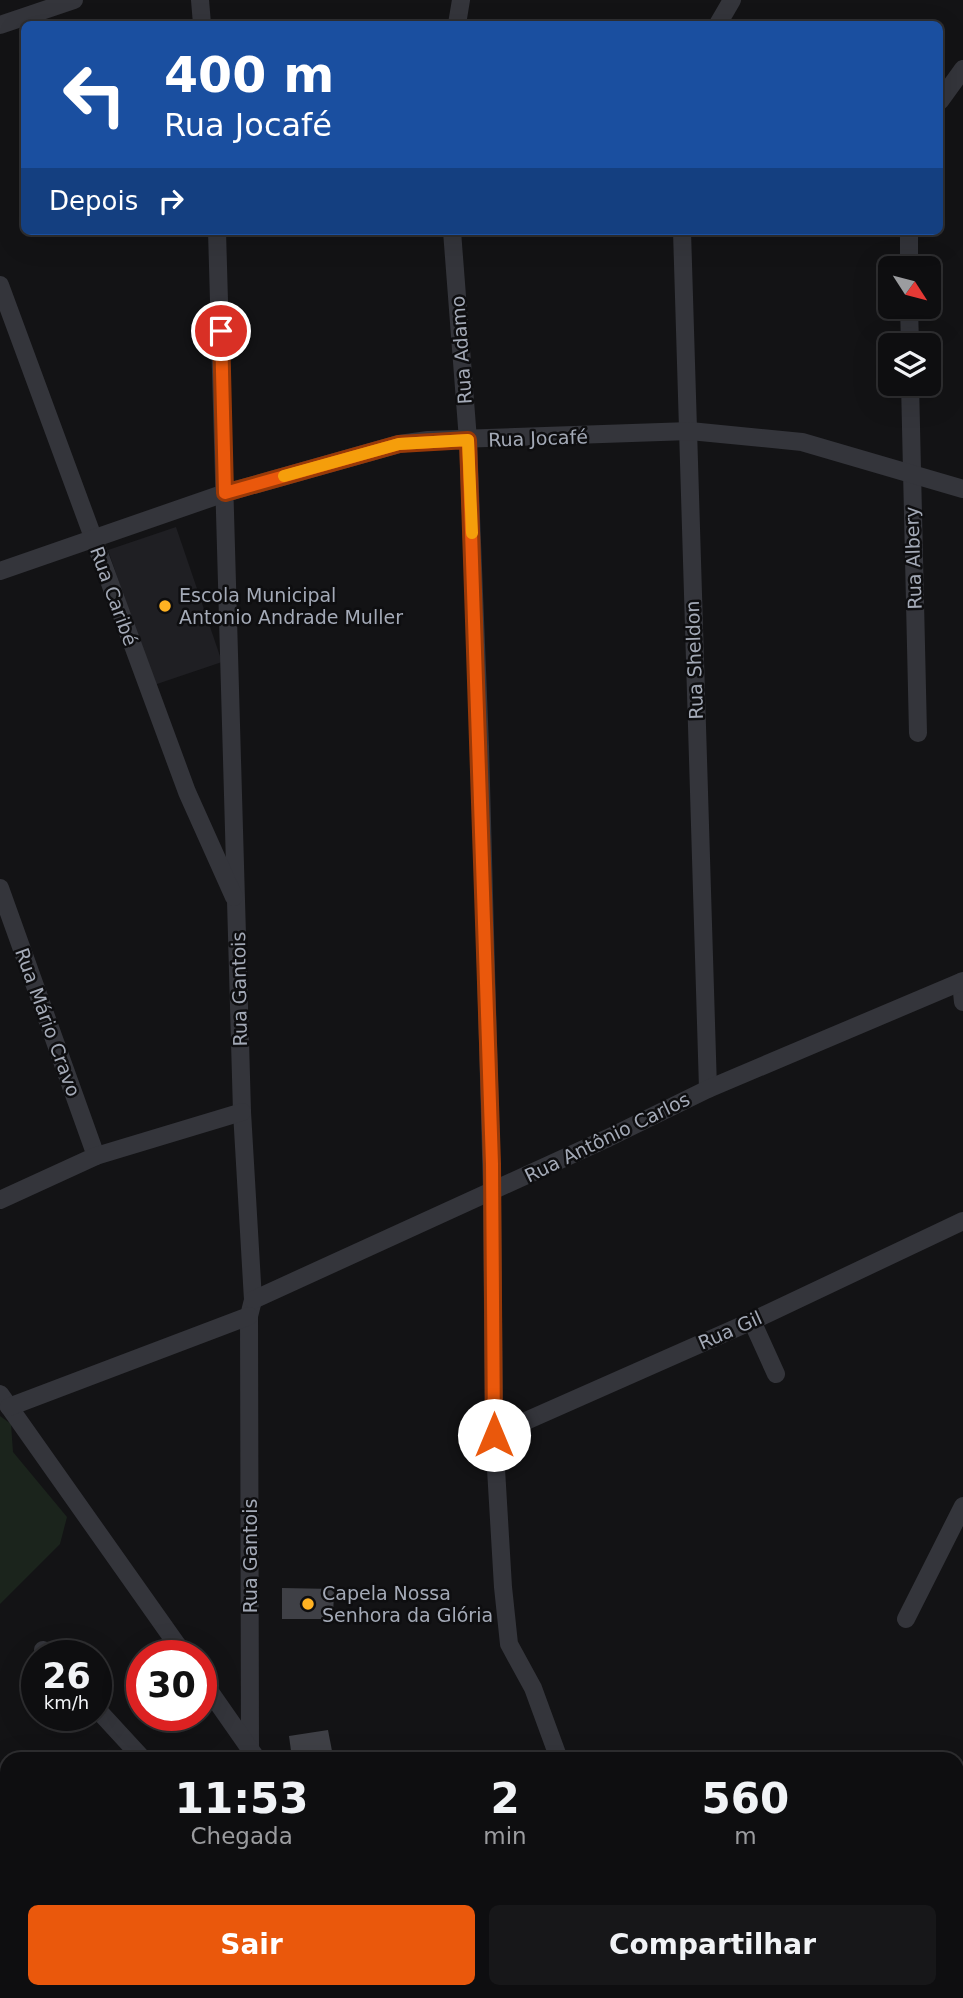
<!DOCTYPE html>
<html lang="pt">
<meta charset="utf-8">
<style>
body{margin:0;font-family:"DejaVu Sans",sans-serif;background:#171719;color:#f1f3f6;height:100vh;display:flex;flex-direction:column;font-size:26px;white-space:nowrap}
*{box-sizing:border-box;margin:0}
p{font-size:23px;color:#9b9c9f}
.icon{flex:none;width:38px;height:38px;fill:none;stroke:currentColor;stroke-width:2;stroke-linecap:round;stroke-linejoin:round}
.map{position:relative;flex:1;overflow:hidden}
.panel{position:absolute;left:0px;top:1752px;width:964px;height:247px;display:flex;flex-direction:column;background:#0e0e10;border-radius:21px 21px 0 0;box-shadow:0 7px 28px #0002,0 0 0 2px #2e2e30}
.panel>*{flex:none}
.top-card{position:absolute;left:21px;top:21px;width:922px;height:214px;border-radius:10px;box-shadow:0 7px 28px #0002,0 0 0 2px #2e2e30;background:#1a4fa0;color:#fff;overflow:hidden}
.needle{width:46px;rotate:126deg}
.buttons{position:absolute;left:878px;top:256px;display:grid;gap:14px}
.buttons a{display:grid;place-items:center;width:63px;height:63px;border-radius:10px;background:#0e0e10;box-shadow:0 7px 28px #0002,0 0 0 2px #2e2e30;font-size:35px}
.speed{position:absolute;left:21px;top:1640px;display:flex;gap:14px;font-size:35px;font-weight:700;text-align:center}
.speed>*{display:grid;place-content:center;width:91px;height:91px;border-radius:50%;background:#0e0e10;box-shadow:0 7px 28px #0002,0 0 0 2px #2e2e30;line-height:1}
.speed small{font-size:18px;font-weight:400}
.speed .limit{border:10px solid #d22;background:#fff;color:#111}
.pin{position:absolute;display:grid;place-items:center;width:60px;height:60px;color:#fff;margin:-30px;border:4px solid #fff;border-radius:50%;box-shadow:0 2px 7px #0007}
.me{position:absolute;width:77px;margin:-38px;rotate:0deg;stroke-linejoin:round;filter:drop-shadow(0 0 5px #0008)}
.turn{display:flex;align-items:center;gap:24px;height:147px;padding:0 28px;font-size:32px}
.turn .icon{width:91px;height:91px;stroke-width:2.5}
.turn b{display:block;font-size:49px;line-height:60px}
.then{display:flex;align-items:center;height:66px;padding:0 28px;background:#0003;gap:14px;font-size:26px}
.eta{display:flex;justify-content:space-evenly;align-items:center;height:119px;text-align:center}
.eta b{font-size:42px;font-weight:800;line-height:49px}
.primary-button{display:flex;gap:14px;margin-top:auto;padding:14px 28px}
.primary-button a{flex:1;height:80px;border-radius:10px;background:#ea580c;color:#fff;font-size:28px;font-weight:800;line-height:80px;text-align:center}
.primary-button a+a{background:#171719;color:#f1f3f6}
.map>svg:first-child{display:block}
.built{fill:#1f1f23}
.green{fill:#1b241c}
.building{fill:#3f4046}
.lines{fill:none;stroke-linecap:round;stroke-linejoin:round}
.minor{stroke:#34353b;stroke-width:18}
.route-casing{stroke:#983908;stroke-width:18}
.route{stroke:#ea580c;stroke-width:12}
.slow{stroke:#f59e0b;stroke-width:12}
.poi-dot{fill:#ffb222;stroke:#0e0e10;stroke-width:2.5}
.labels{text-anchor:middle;stroke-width:5;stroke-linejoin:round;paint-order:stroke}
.street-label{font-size:19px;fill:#a4aab7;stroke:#0e0e10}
.poi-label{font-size:19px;fill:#a4aab7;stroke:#0e0e10;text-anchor:start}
</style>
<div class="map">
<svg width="963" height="1998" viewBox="0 0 963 1998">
<rect width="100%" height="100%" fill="#131315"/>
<!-- built -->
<path class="built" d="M 176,527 L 222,662 L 154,685 L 108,550 Z"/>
<!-- green -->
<path class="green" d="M 0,1416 L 11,1424 L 13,1452 L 67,1517 L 60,1544 L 0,1604 Z"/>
<!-- building -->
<g class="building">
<path d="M 282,1588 L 334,1589 L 333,1619 L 282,1619 Z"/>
<path d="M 328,1730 L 332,1751 L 292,1758 L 289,1736 Z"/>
</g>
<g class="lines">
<!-- minor -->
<g class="minor">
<path d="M 200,0 L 202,24"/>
<path d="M 457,24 L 461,0"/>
<path d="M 718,24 L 732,0"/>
<path d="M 0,25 L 74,0"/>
<path d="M 940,101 L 963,69"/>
<path d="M 217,231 L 242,1112 L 253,1300 L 249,1316 L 250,1748"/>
<path d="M 452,231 L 468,440 L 480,747 L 492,1191 L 494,1435 L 503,1587 L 509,1644 L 533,1688 L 559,1759"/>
<path d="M 682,231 L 708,1089"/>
<path d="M 909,231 L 909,268"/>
<path d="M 0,285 L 187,792 L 234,897"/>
<path d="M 909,306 L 910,345"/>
<path d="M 910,383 L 918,733"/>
<path d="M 0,571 L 225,493 L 399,444 L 428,440 L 690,431 L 802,442 L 963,489"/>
<path d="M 0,888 L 96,1156"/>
<path d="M 961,982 L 963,1002"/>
<path d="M 0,1200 L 96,1156 L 242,1112"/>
<path d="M 253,1300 L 608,1138 L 708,1089 L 963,981"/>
<path d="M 752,1321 L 776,1374"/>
<path d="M 0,1394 L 185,1656"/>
<path d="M 9,1407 L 249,1316"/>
<path d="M 494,1435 L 752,1321 L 963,1221"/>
<path d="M 906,1619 L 963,1506"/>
<path d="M 43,1650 L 48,1656"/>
<path d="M 201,1679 L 257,1759"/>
<path d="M 96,1708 L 143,1759"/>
<path d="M 0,1828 L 7,1835"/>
<path d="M 957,1846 L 963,1823"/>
<path d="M 0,1956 L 7,1963"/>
<path d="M 35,1992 L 41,1998"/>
<path d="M 413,1992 L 418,1998"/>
<path d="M 156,1998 L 161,1992"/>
<path d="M 458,1998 L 466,1992"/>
<path d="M 726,1998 L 728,1992"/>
<path d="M 919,1998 L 920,1992"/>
</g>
</g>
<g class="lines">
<!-- route casing -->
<g class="route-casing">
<path id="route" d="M 221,331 L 225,493 L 399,444 L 468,440 L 492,1164 L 494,1435"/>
</g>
<!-- route -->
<use href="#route" class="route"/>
<!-- slow -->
<path class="slow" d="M 284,476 L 399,444 L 468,440 L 472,533"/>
</g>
<!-- markers -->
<g class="poi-dot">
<circle cx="165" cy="606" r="7"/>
<circle cx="308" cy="1604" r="7"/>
</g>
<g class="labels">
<!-- street labels -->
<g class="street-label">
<text transform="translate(461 350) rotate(-94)" y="7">Rua Adamo</text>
<text transform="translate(538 438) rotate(-2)" y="7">Rua Jocafé</text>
<text transform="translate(913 558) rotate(-92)" y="7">Rua Albery</text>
<text transform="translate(114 596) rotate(70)" y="7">Rua Caribé</text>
<text transform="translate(694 660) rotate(-92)" y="7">Rua Sheldon</text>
<text transform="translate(239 989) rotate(-91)" y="7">Rua Gantois</text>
<text transform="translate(48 1022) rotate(70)" y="7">Rua Mário Cravo</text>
<text transform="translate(607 1137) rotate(-26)" y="7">Rua Antônio Carlos</text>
<text transform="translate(730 1330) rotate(-24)" y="7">Rua Gil</text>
<text transform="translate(250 1556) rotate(-90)" y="7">Rua Gantois</text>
</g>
<!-- poi labels -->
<g class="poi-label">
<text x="179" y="602">Escola Municipal<tspan x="179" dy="22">Antonio Andrade Muller</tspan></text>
<text x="322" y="1600">Capela Nossa<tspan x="322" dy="22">Senhora da Glória</tspan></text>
</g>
</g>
</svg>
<div class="buttons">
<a><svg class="needle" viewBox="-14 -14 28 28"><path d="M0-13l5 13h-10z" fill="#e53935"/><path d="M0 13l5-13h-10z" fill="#9b9c9f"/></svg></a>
<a><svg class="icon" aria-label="layers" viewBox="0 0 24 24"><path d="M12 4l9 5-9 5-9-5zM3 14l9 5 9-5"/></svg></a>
</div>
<div class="speed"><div>26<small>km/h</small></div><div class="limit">30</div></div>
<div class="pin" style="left:221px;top:331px;background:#d93025"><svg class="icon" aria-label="arrive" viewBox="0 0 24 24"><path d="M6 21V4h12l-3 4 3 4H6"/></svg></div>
<svg class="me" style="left:494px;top:1435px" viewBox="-20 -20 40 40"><circle r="19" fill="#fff"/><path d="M0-13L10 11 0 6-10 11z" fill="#ea580c"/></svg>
<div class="top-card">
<div class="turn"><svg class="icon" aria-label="left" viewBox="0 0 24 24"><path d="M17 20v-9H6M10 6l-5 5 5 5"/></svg><div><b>400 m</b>Rua Jocafé</div></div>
<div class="then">Depois<svg class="icon" aria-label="right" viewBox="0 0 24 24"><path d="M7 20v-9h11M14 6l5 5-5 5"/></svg></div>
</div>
<section class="panel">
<div class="eta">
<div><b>11:53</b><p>Chegada</p></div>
<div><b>2</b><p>min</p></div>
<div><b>560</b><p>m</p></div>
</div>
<div class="primary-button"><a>Sair</a><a>Compartilhar</a></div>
</section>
</div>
